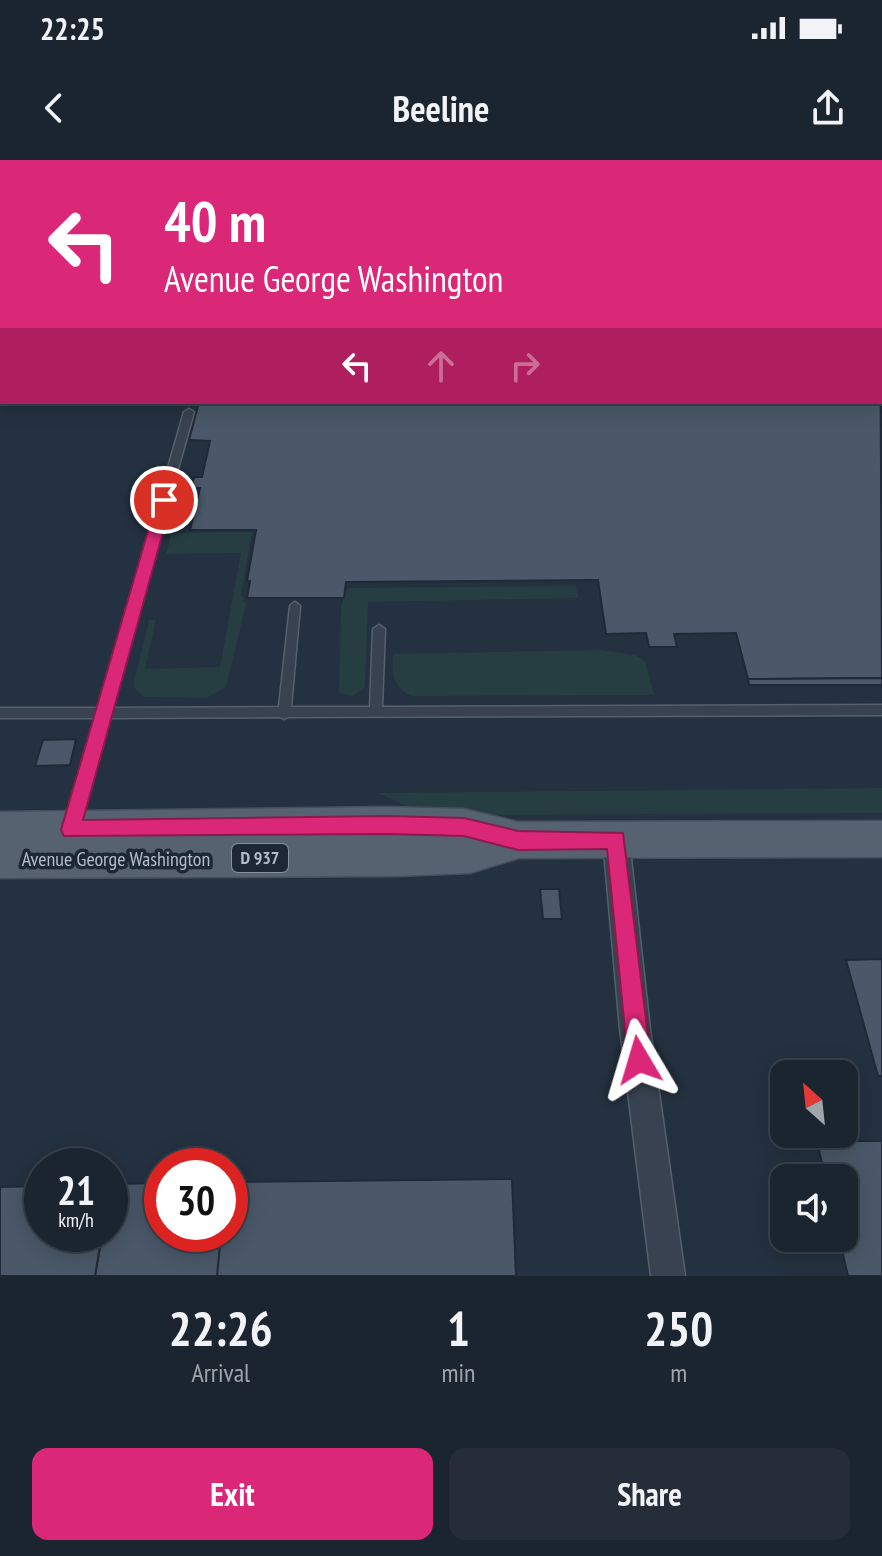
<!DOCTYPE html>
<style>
body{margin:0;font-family:"PT Sans Narrow",sans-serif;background:#242d38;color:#f1f3f6;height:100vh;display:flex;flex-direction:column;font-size:30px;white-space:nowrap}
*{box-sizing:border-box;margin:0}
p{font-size:26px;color:#a0a5ab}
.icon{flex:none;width:44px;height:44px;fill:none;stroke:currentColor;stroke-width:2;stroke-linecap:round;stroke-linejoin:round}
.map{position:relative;height:1116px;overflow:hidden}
.details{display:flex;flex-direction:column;background:#1b2530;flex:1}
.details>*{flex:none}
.banner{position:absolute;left:0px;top:0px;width:882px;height:244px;box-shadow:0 4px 20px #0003,0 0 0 2px #39424c;background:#db2777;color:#fff;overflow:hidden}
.needle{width:52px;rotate:333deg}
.buttons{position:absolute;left:770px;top:900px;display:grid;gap:16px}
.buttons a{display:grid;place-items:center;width:88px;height:88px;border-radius:16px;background:#1b2530;box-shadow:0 4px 20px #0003,0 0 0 2px #39424c;font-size:40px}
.speed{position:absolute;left:24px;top:988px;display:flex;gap:16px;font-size:40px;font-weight:700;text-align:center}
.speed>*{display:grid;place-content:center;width:104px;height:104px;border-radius:50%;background:#1b2530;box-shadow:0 4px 20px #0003,0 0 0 2px #39424c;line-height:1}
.speed small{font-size:20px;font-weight:400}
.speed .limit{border:12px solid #d22;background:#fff;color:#111}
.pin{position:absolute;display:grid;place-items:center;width:68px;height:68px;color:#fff;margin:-34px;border:4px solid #fff;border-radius:50%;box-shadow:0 2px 8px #0007}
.me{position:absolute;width:88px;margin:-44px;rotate:353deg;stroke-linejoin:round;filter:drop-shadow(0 0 6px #0008)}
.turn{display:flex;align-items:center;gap:28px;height:168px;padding:0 32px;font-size:36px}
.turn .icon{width:104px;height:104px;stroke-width:2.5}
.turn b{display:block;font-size:56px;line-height:68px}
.lanes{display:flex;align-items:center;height:76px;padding:0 32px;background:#0003;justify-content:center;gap:40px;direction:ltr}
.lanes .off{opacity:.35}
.eta{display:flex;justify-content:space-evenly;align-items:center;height:136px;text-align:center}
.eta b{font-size:48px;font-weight:600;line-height:56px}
.cta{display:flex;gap:16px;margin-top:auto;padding:16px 32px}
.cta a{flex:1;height:92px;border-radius:16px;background:#db2777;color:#fff;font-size:32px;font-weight:600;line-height:92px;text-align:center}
.cta a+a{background:#242d38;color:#f1f3f6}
.status{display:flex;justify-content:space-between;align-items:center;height:56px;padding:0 40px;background:#1b2530;direction:ltr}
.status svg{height:22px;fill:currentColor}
header{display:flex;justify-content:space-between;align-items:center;height:104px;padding:0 32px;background:#1b2530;font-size:36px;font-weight:600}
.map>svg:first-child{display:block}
.green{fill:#263e41}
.building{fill:#4a5869;stroke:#1f2937;stroke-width:2}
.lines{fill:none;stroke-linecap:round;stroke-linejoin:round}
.service-casing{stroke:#56606d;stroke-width:3}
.minor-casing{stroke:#56606d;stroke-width:3}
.primary-casing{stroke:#454e5c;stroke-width:3}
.service{fill:#384250;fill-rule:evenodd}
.minor{fill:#384250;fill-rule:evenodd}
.primary{fill:#566270;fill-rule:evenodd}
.route{fill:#db2777;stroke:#8e194d;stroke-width:2}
.labels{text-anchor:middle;stroke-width:7;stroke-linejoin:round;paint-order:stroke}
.shield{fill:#1d2735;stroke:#87909d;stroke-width:2}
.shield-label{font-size:18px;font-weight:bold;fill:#b5bdca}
.street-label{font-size:20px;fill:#b5bdca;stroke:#1d2735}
</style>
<div class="status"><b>22:25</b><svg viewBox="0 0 49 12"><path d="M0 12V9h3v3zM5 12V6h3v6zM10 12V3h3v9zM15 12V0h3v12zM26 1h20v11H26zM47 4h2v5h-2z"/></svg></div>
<header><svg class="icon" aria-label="back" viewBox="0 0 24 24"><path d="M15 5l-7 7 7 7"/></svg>Beeline<svg class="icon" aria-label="share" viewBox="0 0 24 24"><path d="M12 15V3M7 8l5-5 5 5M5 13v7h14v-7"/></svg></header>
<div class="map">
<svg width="882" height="1116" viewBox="0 0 882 1116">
<rect width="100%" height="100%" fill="#243140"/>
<!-- green -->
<g class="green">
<path d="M 252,372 L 241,435 L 246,444 L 226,527 L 206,538 L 144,537 L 133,526 L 149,460 L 156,460 L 145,509 L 220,507 L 241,393 L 166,394 L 172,373 Z"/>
<path d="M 576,426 L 578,438 L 368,442 L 365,527 L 352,536 L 339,533 L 341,446 L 348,428 Z"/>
<path d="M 601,490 L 635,495 L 645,501 L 654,535 L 412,536 C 392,528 392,513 393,494 Z"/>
<path d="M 882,628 L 882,653 L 425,655 L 379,633 Z"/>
</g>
<!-- building -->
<g class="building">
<path d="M 598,0 L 739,0 L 740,2 L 599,2 Z"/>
<path d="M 880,109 L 882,518 L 748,519 L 736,473 L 674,474 L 677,487 L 649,487 L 646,473 L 606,474 L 598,420 L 346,422 L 344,438 L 247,438 L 250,421 L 247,421 L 256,370 L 190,370 L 200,328 L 191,328 L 194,317 L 202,317 L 210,281 L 189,280 L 199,242 L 880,242 Z"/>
<path d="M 882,518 L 882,525 L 749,525 L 748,519 Z"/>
<path d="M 76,579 L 70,605 L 35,606 L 43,580 Z"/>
<path d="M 540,729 L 559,729 L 562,759 L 543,759 Z"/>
<path d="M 882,799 L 882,916 L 878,916 L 846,800 Z"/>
<path d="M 817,981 L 882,981 L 882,1116 L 848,1116 L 839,1078 L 844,1078 L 844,1018 L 825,1018 Z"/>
<path d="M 512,1019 L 516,1116 L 95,1116 L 102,1074 L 110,1074 L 110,1024 L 162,1023 L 162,1074 L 230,1074 L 230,1022 Z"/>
<path d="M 162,1023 L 162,1074 L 221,1074 L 217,1116 L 95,1116 L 102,1074 L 110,1074 L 110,1024 Z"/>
<path d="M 42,1026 L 42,1074 L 102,1074 L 95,1116 L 0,1116 L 0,1027 Z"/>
</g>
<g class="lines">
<!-- service casing -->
<g class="service-casing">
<g id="service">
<path d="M 290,0 L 298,0 L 296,2 L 288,2 Z"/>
<rect x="493" y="0" width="6" height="2"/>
<path d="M 2,226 L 2,234 L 0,235 L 0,227 Z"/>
<path d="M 189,249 L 194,252 L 111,548 L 279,547 L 290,446 L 295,442 L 300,446 L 291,547 L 370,547 L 373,469 L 379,465 L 385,469 L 382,547 L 882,545 L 882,555 L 288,557 L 284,559 L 280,557 L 108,558 L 79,665 L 77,669 L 72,671 L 67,669 L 65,665 L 96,558 L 0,558 L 0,548 L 99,548 L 184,252 Z"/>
</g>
</g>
<!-- minor casing -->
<g class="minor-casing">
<g id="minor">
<path d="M 131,0 L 146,0 L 129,2 Z"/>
<path d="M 616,668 L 625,671 L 629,680 L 650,869 L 685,1116 L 651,1116 L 620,869 L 603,680 L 607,671 Z"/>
</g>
</g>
<!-- primary casing -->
<g class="primary-casing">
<path id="primary" d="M 388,647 L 464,649 L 518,662 L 882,661 L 882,697 L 519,698 L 470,713 L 396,716 L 0,718 L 0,652 Z"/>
</g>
<!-- service -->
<use href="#service" class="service"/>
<!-- minor -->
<use href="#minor" class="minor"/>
<!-- primary -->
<use href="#primary" class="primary"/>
</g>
<!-- route -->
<path class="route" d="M 164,335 L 172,340 L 83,660 L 388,656 L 464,658 L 518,671 L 623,673 L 651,900 L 647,908 L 639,912 L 631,908 L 628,900 L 607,689 L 518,690 L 464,676 L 388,674 L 64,676 L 61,670 L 157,340 Z"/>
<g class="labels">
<!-- shield labels -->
<rect class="shield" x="232" y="684" width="56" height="28" rx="6"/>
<g class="shield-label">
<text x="260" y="704">D 937</text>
</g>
<!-- street labels -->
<g class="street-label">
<text x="116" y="706">Avenue George Washington</text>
</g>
</g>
</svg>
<div class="buttons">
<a><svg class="needle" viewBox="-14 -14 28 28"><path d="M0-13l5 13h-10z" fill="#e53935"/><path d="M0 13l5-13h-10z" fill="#a0a5ab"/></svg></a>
<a><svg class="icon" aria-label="sound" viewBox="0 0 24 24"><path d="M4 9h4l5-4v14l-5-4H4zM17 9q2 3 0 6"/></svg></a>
</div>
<div class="speed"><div>21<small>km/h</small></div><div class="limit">30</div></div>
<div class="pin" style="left:164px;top:340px;background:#d93025"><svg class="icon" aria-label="arrive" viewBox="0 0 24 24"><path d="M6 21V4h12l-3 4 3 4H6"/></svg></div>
<svg class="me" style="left:639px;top:900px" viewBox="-20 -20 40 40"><path d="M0-17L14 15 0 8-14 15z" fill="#db2777" stroke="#fff" stroke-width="4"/></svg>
<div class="banner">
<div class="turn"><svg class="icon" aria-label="left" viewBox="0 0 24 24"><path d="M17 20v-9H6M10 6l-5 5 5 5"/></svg><div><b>40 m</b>Avenue George Washington</div></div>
<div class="lanes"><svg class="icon" aria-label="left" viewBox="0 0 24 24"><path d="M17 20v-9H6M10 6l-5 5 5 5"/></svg><svg class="icon off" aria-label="ahead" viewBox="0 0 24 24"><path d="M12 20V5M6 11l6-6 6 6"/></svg><svg class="icon off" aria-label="right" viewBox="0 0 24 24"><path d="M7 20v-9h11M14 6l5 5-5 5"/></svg></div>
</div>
</div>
<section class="details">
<div class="eta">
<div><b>22:26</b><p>Arrival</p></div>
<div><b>1</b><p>min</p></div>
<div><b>250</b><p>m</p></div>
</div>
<div class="cta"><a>Exit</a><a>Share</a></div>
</section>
